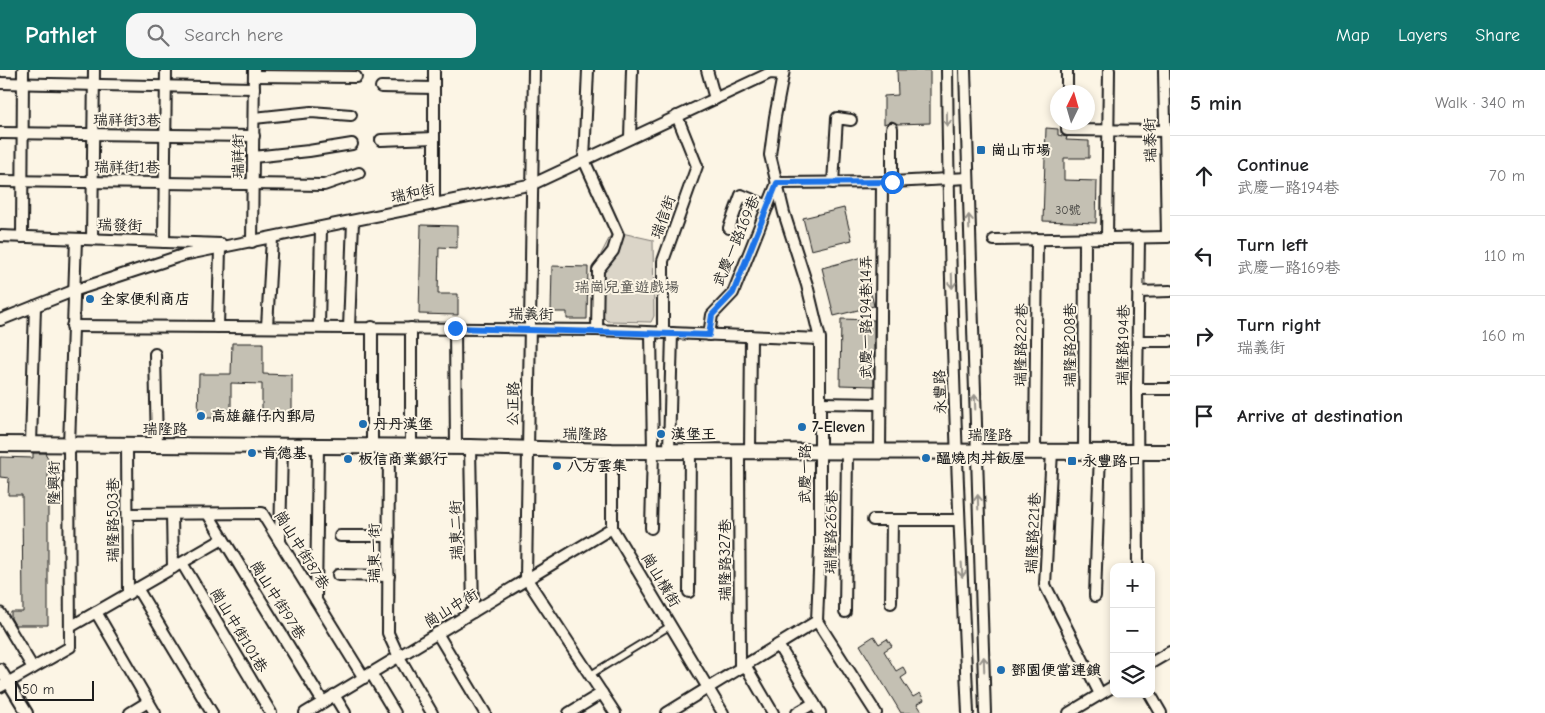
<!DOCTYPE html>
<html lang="en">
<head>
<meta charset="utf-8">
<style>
  body { margin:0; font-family:"Comic Neue","LXGW WenKai TC",sans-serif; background:#f6f6f6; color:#202124 }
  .controls { position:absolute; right:15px; bottom:15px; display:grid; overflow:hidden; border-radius:10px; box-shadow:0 2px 8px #0003 }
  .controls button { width:45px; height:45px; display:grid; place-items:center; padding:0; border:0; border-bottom:1px solid #e0e0e0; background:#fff; color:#202124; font:25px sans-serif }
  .compass { position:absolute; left:1050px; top:15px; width:45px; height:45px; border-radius:50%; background:#fff; box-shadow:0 2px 8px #0003; rotate:5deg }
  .scale { position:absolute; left:15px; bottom:12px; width:79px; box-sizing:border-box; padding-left:5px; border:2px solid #1c1c1c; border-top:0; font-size:14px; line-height:18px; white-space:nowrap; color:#1c1c1c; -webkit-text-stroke:4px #fcf5e5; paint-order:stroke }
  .stop { position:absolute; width:15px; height:15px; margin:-11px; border:4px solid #1a73e8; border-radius:50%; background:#fff }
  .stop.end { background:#1a73e8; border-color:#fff; box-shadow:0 1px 5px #0008 }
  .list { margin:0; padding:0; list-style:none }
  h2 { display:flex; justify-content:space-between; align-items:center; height:65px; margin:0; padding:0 20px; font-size:21px }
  h2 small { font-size:16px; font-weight:400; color:#757577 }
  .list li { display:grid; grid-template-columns:32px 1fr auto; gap:15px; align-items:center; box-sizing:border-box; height:80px; padding:0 20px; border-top:1px solid #e0e0e0 }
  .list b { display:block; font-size:19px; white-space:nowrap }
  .list p { margin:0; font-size:16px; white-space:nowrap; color:#757577 }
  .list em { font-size:16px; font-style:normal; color:#757577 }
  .icon { flex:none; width:28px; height:28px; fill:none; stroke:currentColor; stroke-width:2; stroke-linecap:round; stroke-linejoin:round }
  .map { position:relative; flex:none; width:1170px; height:643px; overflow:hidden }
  header { display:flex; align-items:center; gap:30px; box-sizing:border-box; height:70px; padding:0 25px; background:#0f766e; color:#fff }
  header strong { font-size:24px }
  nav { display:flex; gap:28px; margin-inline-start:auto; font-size:18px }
  .search { width:350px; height:45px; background:#f6f6f6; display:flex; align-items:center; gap:12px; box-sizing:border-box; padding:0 18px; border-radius:15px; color:#757577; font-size:19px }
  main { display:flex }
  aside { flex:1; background:#fff }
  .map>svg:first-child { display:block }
</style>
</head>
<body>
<header>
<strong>Pathlet</strong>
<div class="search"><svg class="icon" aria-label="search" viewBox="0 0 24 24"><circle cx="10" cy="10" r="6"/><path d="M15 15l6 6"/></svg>Search here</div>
<nav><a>Map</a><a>Layers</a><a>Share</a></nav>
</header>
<main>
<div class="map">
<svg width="1170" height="643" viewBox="0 0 1170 643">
  <rect width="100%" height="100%" fill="#fcf5e5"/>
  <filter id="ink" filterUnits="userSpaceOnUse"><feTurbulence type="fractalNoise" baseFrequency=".02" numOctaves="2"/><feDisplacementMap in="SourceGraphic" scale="10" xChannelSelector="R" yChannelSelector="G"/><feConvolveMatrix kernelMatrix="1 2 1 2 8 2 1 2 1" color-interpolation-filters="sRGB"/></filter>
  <g filter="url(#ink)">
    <polygon fill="#dbd5c8" stroke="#7c7872" points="613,161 653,170 654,246 651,252 607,251 602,246 599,188"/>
    <g fill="#c4c0b3" stroke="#1c1c1c">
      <polygon points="897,0 930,0 930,53 897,54 892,51 884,54 884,26 898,25"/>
      <polygon points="1046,58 1058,59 1058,65 1067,67 1066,70 1089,71 1089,88 1064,88 1064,110 1097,111 1096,153 1043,151"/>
      <polygon points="844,138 852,170 811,180 803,148"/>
      <polygon points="421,155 457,156 457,178 439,177 438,224 458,224 458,245 419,244"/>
      <polygon points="863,187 874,236 834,246 822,198"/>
      <polygon points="552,196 588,197 587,249 567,249 567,242 551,242"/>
      <polygon points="841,249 874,250 874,316 840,315"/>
      <polygon points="232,273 263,273 263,304 292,305 292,349 262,349 262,314 231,313 231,348 198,348 199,304 231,304"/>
      <polygon points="33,383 45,383 48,388 48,555 15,555 11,548 11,542 23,542 22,425 8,425 9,408 0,407 0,387 33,388"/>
      <polygon points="874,566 879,574 887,569 892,576 884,581 896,601 903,597 907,604 901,608 913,627 920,623 924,630 917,634 923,643 901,643 860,575"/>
    </g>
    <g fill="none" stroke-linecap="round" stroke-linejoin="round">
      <defs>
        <polyline id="lane" points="590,605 670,556"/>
        <g id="street">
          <polyline points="434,0 434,134"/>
          <polyline points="534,0 526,508 615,643"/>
          <polyline points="588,0 584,90 618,165 613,181 598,200 597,260"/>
          <polyline points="707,0 715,29"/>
          <path d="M947 0C949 214 958 429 968 643"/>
          <polyline points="965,0 985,643"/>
          <polyline points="1067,0 1067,22"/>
          <polyline points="1164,0 1167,167 1170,166"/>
          <polyline points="254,6 356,7"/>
          <polyline points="0,13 254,18"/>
          <polyline points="381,17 434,18"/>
          <polyline points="254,48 311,42 351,45"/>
          <polyline points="1067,52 1067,60 1170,61"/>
          <polyline points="0,63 254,66"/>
          <polyline points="630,68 632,0"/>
          <polyline points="381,70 434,68"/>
          <polyline points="253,87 309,81 352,74"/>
          <polyline points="0,111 324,115 359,103"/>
          <polyline points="892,112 892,58"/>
          <polyline points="833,113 837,48 851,50"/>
          <polyline points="353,151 349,258 597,260 820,269"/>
          <polyline points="729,158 741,125 768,136"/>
          <polyline points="0,166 221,174"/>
          <polyline points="22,167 23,0"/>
          <polyline points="1107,168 1109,0"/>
          <polyline points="92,169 94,0"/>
          <polyline points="994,170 1167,167"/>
          <polyline points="164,172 166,0"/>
          <polyline points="252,172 254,0"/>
          <polyline points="1138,222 1170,221"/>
          <polyline points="0,250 73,221 183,185 533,114 770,3 783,4"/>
          <polyline points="72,256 349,258"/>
          <polyline points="218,257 220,178"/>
          <polyline points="267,257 272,168"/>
          <polyline points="319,257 321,158"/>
          <polyline points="372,257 372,377"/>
          <polyline points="411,258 411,377"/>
          <polyline points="455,258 456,377"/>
          <polyline points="663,263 663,191 697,96 677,46"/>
          <polyline points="709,265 712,245 733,223 777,113 892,112 968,108"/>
          <polyline points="1138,271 1170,271"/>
          <polyline points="155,284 157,376"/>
          <polyline points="1137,319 1170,319"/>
          <polyline points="820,333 880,334"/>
          <polyline points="31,374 35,236"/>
          <polyline points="127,376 128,524"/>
          <polyline points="389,376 388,563 399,587 432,643"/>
          <polyline points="470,377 473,542"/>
          <polyline points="612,381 612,458 723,643"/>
          <polyline points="669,381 672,263"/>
          <polyline points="739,381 740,598"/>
          <polyline points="750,381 751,266"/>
          <polyline points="1035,381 1037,169"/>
          <polyline points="1052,381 1045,515 1100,624"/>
          <polyline points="880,382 882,112"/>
          <polyline points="1084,382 1085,168"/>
          <polyline points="128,444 262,443 364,608"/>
          <polyline points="172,444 173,498"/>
          <polyline points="208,444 323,632"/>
          <polyline points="873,450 959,450"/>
          <polyline points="651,458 653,381 651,263"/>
          <polyline points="340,466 389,466"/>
          <polyline points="280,472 282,376"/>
          <polyline points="182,493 271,643"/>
          <polyline points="1138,497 1137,319 1139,167"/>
          <polyline points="338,505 389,506"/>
          <polyline points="137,518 212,643"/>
          <polyline points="689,522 690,381"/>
          <polyline points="1095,526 1100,382"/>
          <polyline points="316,530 318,376"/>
          <polyline points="891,533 892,450"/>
          <polyline points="96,542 155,643"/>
          <polyline points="845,542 847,382"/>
          <polyline points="0,543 33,598"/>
          <polyline points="817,551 876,643"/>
          <polyline points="70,557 223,469"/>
          <polyline points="437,563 485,643"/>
          <polyline points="778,575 820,643"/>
          <polyline points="1151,593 1170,582"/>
          <polyline points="745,595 773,643"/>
          <polyline points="0,599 27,643"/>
          <polyline points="371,603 395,643"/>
          <polyline points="0,617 70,577 69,375 76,169"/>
          <polyline points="1150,624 1161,643"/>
          <polyline points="334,625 345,643"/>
          <polyline points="130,643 148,632"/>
          <polyline points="305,643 612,458"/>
          <polyline points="569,643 602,623"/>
          <polyline points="667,643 817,551 820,477 820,269 807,215 784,143 770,85 775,47 784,0"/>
          <polyline points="797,643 814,633"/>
          <polyline points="1069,643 1114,616"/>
        </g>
        <polyline id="secondary" points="0,374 470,377 612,381 1170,382"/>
      </defs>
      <use href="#lane" stroke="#1c1c1c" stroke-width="9"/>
      <use href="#street" stroke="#1c1c1c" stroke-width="14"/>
      <use href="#secondary" stroke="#1c1c1c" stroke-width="18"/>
      <use href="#lane" stroke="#fcf5e5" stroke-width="5"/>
      <use href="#street" stroke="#fcf5e5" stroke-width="10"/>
      <use href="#secondary" stroke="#fcf5e5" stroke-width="14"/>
    </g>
    <defs><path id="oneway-shaft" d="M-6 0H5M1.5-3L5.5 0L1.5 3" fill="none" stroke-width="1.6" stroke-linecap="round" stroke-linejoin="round" transform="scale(1.25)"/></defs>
    <g stroke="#97938b">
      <use href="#oneway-shaft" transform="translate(947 49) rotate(89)"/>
      <use href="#oneway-shaft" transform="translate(969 152) rotate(-92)"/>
      <use href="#oneway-shaft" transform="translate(952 211) rotate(88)"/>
      <use href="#oneway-shaft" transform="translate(975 332) rotate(-92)"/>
      <use href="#oneway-shaft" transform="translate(978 432) rotate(-92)"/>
      <use href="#oneway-shaft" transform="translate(962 500) rotate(87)"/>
      <use href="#oneway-shaft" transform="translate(984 594) rotate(-92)"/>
    </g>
  </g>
  <g fill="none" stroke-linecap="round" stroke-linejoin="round" filter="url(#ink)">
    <polyline stroke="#1a73e8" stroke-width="6" points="455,258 709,265 712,245 733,223 777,113 892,112"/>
  </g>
  <g fill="#1f6fb2" stroke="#fcf5e5" stroke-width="2">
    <rect x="976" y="75" width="10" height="10" rx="2.5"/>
    <circle cx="90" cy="229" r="5"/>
    <circle cx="201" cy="346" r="5"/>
    <circle cx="363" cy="354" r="5"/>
    <circle cx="802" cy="357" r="5"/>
    <circle cx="661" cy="364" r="5"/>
    <circle cx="252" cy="383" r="5"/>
    <circle cx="926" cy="388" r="5"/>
    <circle cx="348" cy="389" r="5"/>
    <rect x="1067" y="386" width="10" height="10" rx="2.5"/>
    <circle cx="557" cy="396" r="5"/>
    <circle cx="1001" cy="600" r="5"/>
  </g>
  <g text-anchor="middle" stroke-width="4" stroke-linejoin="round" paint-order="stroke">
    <g font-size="12" fill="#464542">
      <text x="1068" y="144">30號</text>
    </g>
    <g font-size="15" fill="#1c1c1c" stroke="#fcf5e5">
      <text transform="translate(127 50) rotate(1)" y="5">瑞祥街3巷</text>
      <text transform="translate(1150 70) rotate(-91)" y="5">瑞泰街</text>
      <text transform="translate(238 86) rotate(-90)" y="5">瑞祥街</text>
      <text transform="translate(127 97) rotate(1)" y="5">瑞祥街1巷</text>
      <text transform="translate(413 123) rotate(-11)" y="5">瑞和街</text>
      <text transform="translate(663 147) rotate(-70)" y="5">瑞信街</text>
      <text transform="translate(120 155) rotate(2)" y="5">瑞發街</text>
      <text transform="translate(736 171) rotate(-67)" y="5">武慶一路169巷</text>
      <text transform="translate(531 244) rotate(1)" y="5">瑞義街</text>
      <text transform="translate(866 247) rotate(-90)" y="5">武慶一路194巷14弄</text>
      <text transform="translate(1021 275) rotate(-89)" y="5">瑞隆路222巷</text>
      <text transform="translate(1070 275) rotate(-90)" y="5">瑞隆路208巷</text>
      <text transform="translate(1123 275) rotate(-89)" y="5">瑞隆路194巷</text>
      <text transform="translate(940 322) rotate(-92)" y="5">永豐路</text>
      <text transform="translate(513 334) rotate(-89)" y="5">公正路</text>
      <text x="165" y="364">瑞隆路</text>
      <text transform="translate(585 364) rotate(1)" y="5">瑞隆路</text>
      <text x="990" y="370">瑞隆路</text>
      <text transform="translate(805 404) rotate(-90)" y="5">武慶一路</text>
      <text transform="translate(54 413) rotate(-90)" y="5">隆興街</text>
      <text transform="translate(113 450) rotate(-90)" y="5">瑞隆路503巷</text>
      <text transform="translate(456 460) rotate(-91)" y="5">瑞東二街</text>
      <text transform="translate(831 462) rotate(-89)" y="5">瑞隆路265巷</text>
      <text transform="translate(1033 463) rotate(-87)" y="5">瑞隆路221巷</text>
      <text transform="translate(302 480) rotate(58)" y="5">崗山中街87巷</text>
      <text transform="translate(374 483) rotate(-90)" y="5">瑞東一街</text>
      <text transform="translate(725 490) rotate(-90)" y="5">瑞隆路327巷</text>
      <text transform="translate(661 510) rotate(59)" y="5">崗山橫街</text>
      <text transform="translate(278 530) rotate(58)" y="5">崗山中街97巷</text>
      <text transform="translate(451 538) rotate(-31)" y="5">崗山中街</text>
      <text transform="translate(239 560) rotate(59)" y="5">崗山中街101巷</text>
    </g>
    <g font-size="15" font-weight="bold" fill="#1c1c1c" stroke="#fcf5e5" text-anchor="start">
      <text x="991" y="85">崗山市場</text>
      <text x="100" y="234">全家便利商店</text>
      <text x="211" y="351">高雄籬仔內郵局</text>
      <text x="373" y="359">丹丹漢堡</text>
      <text x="812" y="362">7-Eleven</text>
      <text x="671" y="369">漢堡王</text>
      <text x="262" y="388">肯德基</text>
      <text x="936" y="393">醞燒肉丼飯屋</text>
      <text x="358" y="394">板信商業銀行</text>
      <text x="1082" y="396">永豐路口</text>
      <text x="567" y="401">八方雲集</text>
      <text x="1011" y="605">鄧園便當連鎖</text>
    </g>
    <g font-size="15" fill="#555450" stroke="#fcf5e5">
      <text x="627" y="222">瑞崗兒童遊戲場</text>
    </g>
  </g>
</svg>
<div class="controls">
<button>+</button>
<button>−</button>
<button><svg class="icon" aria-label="layers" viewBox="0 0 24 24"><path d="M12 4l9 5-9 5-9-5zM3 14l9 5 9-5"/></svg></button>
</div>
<svg class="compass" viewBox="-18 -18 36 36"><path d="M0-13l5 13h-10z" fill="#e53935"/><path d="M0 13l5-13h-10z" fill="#757577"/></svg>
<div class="scale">50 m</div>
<div class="stop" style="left:892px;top:112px"></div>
<div class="stop end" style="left:455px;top:258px"></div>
</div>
<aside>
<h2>5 min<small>Walk · 340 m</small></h2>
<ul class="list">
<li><svg class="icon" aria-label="ahead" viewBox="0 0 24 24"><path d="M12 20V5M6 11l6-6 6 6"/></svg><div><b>Continue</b><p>武慶一路194巷</p></div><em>70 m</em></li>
<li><svg class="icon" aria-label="left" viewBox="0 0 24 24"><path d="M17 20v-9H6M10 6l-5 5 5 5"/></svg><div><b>Turn left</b><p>武慶一路169巷</p></div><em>110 m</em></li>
<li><svg class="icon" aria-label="right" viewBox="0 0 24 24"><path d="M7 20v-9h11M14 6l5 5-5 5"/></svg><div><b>Turn right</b><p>瑞義街</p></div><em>160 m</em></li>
<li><svg class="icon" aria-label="arrive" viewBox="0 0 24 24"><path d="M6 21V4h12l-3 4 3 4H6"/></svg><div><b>Arrive at destination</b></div></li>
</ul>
</aside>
</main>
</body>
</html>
